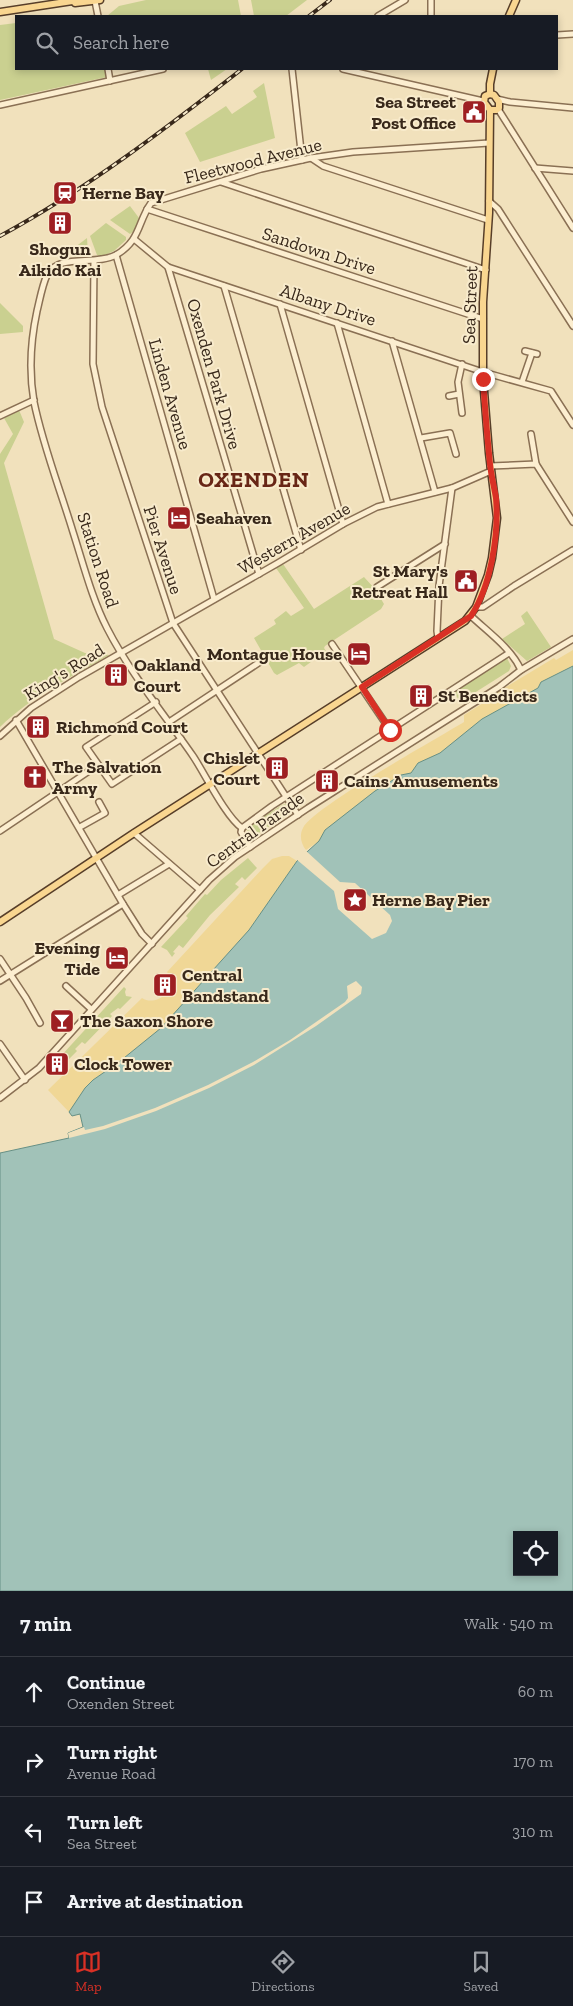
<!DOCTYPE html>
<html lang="en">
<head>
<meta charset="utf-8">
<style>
  body { margin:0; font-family:"Zilla Slab",serif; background:#242831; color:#f1f3f6 }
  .controls { position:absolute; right:15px; bottom:15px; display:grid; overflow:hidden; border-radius:0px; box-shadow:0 2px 8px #0003 }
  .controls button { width:45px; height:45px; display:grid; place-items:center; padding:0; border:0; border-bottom:1px solid #363941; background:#171b24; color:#f1f3f6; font:25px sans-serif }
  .stop { position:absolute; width:15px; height:15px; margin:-11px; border:4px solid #d93025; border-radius:50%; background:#fff }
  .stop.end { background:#d93025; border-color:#fff; box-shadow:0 1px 5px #0008 }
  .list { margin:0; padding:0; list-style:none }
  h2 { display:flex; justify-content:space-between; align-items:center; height:65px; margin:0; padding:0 20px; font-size:21px }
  h2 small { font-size:16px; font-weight:400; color:#9ea1a6 }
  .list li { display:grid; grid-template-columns:32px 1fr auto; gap:15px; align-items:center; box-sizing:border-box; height:70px; padding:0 20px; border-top:1px solid #363941 }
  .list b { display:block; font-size:19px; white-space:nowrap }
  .list p { margin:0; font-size:16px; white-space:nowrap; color:#9ea1a6 }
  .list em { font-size:16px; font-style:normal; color:#9ea1a6 }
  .icon { flex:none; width:28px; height:28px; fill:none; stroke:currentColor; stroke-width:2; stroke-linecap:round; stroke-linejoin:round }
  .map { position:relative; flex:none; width:573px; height:1591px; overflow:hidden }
  .search { position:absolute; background:#171b24; box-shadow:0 2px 8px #0003; left:15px; right:15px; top:15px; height:55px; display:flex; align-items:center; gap:12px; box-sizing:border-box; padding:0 18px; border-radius:0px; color:#9ea1a6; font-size:19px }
  .sheet { height:345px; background:#171b24 }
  nav { display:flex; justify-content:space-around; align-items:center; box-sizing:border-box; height:70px; border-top:1px solid #363941; background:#171b24; font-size:14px; color:#9ea1a6 }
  nav a { display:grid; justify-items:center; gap:2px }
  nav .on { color:#d93025 }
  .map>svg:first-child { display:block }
</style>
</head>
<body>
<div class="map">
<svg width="573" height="1591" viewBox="0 0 573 1591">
  <rect width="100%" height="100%" fill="#f1e1bc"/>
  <g fill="#cad090">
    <polygon points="146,0 238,0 241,16 107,16 119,6"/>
    <polygon points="251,0 307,0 286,16 254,16"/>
    <polygon points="16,23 16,69 105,69 107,77 0,100 0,25"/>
    <polygon points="208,69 227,69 211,80"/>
    <polygon points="264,83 275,138 200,162 185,133 226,106 232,114 257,97 253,91"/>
    <polygon points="130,206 139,218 134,231 130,234 110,220"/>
    <polygon points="106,223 126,237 126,240 114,251 100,257 97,255 90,236"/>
    <polygon points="87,238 88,254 86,258 74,257 70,251"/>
    <polygon points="0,303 23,326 23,332 0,334"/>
    <path d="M19 410 24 422 4 463 54 639 85 653 109 655C71 677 32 696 0 727V454L13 434 4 418Z"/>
    <polygon points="283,564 314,609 364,577 375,589 384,604 381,609 325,646 324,648 326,651 304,667 299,663 277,675 274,673 254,638 276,624 274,620 286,611 291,616 304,608 276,568"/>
    <polygon points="527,611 551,647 527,661 502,639 525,624 521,616"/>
    <polygon points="507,658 511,666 509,671 460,702 454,692"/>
    <polygon points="286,804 292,812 251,838 247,831 249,826 282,805"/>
    <polygon points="248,858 257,868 245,880 242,877 235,884 239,887 210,915 183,948 179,945 173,952 175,953 172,957 167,950 161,947 188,918 186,916 205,894 207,895 221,880"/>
    <polygon points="124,987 126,989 125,992 126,996 132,997 120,1009 118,1008 110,1014 112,1016 85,1044 82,1042 75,1049 77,1051 66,1062 61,1056"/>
  </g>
  <g fill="#f0d796">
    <path d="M573 650V685L455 748 306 850C301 844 299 835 303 828 312 808 438 738 464 722V715L496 695V693L554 658 556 660Z"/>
    <path d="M282 856H289L297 861 249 930 213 970 161 1028 119 1062 93 1080 85 1088 69 1112 48 1090 142 998C157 1008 181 987 167 972L263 868 272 859Z"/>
  </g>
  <path fill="#a1c2b8" stroke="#679085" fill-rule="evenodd" d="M573 666V1591H0V1153L69 1138 68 1133 83 1127 80 1114 72 1116 69 1112 85 1088 93 1080 119 1062 161 1028 213 970 249 930 297 861 319 841 325 830 375 791 401 775 411 773 418 763 440 753 482 719 538 688 541 682ZM517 1535H554V1572H517Z"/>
  <g fill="#f1e1bc">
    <polygon points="305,850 340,882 355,883 390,915 392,921 386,933 372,939 338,909 334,891 296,859"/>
    <polygon points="356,981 362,987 361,994 316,1026 254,1065 209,1088 156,1111 105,1129 69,1138 68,1133 84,1127 85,1130 103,1126 155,1108 208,1085 253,1062 290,1040 345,1002 348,998 347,986"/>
  </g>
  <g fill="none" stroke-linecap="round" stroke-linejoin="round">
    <defs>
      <g id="minor">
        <polyline points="431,0 431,16"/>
        <polyline points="95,1 98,16"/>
        <polyline points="378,16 405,0"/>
        <polyline points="557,35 573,34"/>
        <polyline points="108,69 110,81"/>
        <polyline points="292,69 302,160"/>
        <polyline points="343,69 483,101"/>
        <polyline points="497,99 510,102 573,108"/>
        <polyline points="0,105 163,69"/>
        <polyline points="498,109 573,228"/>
        <polyline points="311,158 323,166 488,220"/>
        <polyline points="535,168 573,171"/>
        <polyline points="221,182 486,270"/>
        <polyline points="489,201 498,209 573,326"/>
        <polyline points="147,209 483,319"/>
        <polyline points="134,239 168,267 483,372 551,391 573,425"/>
        <polyline points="116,255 214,599"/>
        <polyline points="94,261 93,364 102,407 173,623 298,815"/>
        <polyline points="168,267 259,574"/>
        <polyline points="224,286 301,550"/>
        <polyline points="280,304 343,524"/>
        <polyline points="337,323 388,504"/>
        <polyline points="392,341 435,492"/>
        <polyline points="525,351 537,354"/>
        <polyline points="462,364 458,382 462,413"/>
        <polyline points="522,382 532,353"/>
        <polyline points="449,396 459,394"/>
        <polyline points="0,416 34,400"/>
        <polyline points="531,434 536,464"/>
        <polyline points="421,438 450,433 456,454"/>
        <polyline points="490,466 536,464 573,522"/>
        <polyline points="377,587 445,544"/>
        <polyline points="476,607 483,607 514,586 573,550"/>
        <path d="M471 616C488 632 511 648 521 670"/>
        <polyline points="438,638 437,631 439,586 452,488"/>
        <polyline points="332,644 390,730"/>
        <polyline points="156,702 86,747 112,784 181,739"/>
        <polyline points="16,720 123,904 142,934 152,944"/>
        <polyline points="169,722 263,660"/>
        <polyline points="0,736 31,708 79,677 278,563 343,524 377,507 452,488 491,471"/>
        <polyline points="80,827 105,813 99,802"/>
        <path d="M242 828C226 817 205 774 193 756 164 714 130 673 107 628 92 599 83 563 73 532 60 489 43 446 34 402 29 373 31 339 37 311 40 299 42 286 47 275 58 253 95 266 116 255 141 240 137 223 151 203L261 169 311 158 353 152 489 143"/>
        <polyline points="242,828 272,806 509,653"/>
        <polyline points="242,828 241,832 250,847"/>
        <polyline points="0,831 98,765"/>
        <polyline points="134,833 200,890"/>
        <polyline points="118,895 169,864"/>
        <polyline points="0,959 26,998 40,1023"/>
        <polyline points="0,981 123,904"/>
        <polyline points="66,986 91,1009"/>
        <polyline points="0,1044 25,1080"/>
        <polyline points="0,1098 39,1068 209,880 235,857 308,808 499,687 521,670 573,639"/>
      </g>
      <g id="major">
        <polyline points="75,3 100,0"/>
        <polyline points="0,12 79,0"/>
        <polyline points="509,16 516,0"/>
        <polygon points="490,94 494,95 499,102 499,108 496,110 490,110 484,102 485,96"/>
        <polyline points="490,94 490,84 493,69"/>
        <polyline points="0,922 134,833 465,621 476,607 488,575 492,558 497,518 489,453 483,379 483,302 489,213 490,110"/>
      </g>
    </defs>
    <use href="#minor" stroke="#8a7054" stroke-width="8"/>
    <use href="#major" stroke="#573e29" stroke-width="9"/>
    <use href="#minor" stroke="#fceed0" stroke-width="5"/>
    <use href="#major" stroke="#f9d690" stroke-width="6"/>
    <defs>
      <g id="rail">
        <polyline points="309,16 330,0"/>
        <path d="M0 236C87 189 165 129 242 69"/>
      </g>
    </defs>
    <use href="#rail" stroke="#38281a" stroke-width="4"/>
    <use href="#rail" stroke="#f8ebcc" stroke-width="2" stroke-dasharray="5.5" stroke-linecap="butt"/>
  </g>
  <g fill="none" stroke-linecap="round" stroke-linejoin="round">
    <path stroke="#d93025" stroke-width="6" d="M390 730 362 687 471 616C491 586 499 534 496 498 494 486 491 475 490 464 487 436 485 407 483 379"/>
  </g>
  <defs>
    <symbol id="civic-square" viewBox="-11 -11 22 22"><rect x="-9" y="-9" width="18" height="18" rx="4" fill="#9e1f22" stroke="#f8ebcc"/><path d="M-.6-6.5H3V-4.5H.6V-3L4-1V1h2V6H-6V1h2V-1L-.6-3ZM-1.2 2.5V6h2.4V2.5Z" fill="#fff"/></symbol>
    <symbol id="station-square" viewBox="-11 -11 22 22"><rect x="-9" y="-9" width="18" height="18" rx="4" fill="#9e1f22" stroke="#f8ebcc"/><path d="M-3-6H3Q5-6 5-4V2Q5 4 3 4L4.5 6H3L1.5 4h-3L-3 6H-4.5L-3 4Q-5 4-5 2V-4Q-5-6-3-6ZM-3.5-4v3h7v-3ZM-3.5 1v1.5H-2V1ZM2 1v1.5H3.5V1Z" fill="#fff"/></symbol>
    <symbol id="building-square" viewBox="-11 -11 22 22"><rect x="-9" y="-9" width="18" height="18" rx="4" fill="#9e1f22" stroke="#f8ebcc"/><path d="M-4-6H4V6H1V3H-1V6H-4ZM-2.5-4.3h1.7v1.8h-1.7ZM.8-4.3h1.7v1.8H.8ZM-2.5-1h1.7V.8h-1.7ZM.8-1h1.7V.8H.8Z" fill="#fff"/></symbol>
    <symbol id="hotel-square" viewBox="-11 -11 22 22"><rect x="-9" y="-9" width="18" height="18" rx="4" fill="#9e1f22" stroke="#f8ebcc"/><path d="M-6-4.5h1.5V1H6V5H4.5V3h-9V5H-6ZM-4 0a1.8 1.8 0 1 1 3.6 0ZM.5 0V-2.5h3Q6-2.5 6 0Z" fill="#fff"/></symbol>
    <symbol id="church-square" viewBox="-11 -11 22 22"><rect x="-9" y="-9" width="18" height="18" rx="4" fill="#9e1f22" stroke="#f8ebcc"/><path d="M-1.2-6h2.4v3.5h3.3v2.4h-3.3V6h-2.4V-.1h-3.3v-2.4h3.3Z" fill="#fff"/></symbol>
    <symbol id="sight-square" viewBox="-11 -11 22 22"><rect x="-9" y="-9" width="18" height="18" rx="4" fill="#9e1f22" stroke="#f8ebcc"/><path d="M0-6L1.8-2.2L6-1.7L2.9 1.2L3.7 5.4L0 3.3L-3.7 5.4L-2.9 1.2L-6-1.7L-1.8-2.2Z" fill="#fff"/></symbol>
    <symbol id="bar-square" viewBox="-11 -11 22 22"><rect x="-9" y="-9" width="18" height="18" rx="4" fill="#9e1f22" stroke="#f8ebcc"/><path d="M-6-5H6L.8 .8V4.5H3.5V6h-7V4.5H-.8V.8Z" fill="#fff"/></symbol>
  </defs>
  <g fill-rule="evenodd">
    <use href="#civic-square" x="460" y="98" width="28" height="28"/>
    <use href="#station-square" x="51" y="179" width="28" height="28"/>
    <use href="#building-square" x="46" y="209" width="28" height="28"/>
    <use href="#hotel-square" x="165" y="504" width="28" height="28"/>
    <use href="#civic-square" x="452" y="567" width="28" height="28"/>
    <use href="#hotel-square" x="345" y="640" width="28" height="28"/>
    <use href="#building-square" x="102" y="661" width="28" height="28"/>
    <use href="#building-square" x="407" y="682" width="28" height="28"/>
    <use href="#building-square" x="24" y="713" width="28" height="28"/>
    <use href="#building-square" x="263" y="754" width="28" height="28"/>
    <use href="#church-square" x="21" y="763" width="28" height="28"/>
    <use href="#building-square" x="313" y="767" width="28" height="28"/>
    <use href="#sight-square" x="341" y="886" width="28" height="28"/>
    <use href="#hotel-square" x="103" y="944" width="28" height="28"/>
    <use href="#building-square" x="151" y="971" width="28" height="28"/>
    <use href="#bar-square" x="48" y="1007" width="28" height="28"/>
    <use href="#building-square" x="43" y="1050" width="28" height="28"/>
  </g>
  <g text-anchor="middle" stroke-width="4" stroke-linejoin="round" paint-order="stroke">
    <g font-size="18" font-weight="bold" fill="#38281a" stroke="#f8ebcc" text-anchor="start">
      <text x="456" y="108" text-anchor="end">Sea Street<tspan x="456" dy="21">Post Office</tspan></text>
      <text x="82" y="199">Herne Bay</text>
      <text x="60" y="255" text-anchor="middle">Shogun<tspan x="60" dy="21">Aikido Kai</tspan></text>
      <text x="196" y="524">Seahaven</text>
      <text x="448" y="577" text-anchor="end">St Mary's<tspan x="448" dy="21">Retreat Hall</tspan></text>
      <text x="342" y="660" text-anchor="end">Montague House</text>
      <text x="134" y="671">Oakland<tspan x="134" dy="21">Court</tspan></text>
      <text x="438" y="702">St Benedicts</text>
      <text x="56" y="733">Richmond Court</text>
      <text x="260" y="764" text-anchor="end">Chislet<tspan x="260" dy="21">Court</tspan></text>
      <text x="52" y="773">The Salvation<tspan x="52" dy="21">Army</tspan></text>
      <text x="344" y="787">Cains Amusements</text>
      <text x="372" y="906">Herne Bay Pier</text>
      <text x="100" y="954" text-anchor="end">Evening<tspan x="100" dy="21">Tide</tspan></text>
      <text x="182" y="981">Central<tspan x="182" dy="21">Bandstand</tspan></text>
      <text x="80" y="1027">The Saxon Shore</text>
      <text x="74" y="1070">Clock Tower</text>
    </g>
    <g font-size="18" fill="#38281a" stroke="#f8ebcc">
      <text transform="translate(253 161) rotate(-14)" y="6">Fleetwood Avenue</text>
      <text transform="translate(319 251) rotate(18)" y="6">Sandown Drive</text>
      <text transform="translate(328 305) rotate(18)" y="6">Albany Drive</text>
      <text transform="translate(470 305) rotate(-88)" y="6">Sea Street</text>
      <text transform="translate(214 374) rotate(74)" y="6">Oxenden Park Drive</text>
      <text transform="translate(170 394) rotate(74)" y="6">Linden Avenue</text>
      <text transform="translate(294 538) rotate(-30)" y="6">Western Avenue</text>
      <text transform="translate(163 550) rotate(72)" y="6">Pier Avenue</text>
      <text transform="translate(98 560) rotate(72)" y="6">Station Road</text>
      <text transform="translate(64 672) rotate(-32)" y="6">King's Road</text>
      <text transform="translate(255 830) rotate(-36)" y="6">Central Parade</text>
    </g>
    <g font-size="22" font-weight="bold" letter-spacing="1" fill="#682616" stroke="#f8ebcc">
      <text x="254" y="487">OXENDEN</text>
    </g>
  </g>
</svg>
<div class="controls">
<button><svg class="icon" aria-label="locate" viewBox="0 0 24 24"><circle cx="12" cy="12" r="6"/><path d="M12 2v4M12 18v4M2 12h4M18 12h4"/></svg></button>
</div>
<div class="stop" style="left:390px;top:730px"></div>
<div class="stop end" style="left:483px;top:379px"></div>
<div class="search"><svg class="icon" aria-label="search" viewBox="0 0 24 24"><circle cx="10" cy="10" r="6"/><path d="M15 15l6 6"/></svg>Search here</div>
</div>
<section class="sheet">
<h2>7 min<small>Walk · 540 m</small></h2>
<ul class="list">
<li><svg class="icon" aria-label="ahead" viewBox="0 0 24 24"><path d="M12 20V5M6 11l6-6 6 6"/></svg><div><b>Continue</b><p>Oxenden Street</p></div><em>60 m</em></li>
<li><svg class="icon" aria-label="right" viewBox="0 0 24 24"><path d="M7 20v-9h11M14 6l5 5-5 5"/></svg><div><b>Turn right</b><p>Avenue Road</p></div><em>170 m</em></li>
<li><svg class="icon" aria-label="left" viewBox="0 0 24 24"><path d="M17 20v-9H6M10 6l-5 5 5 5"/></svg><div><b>Turn left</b><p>Sea Street</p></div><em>310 m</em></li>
<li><svg class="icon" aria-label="arrive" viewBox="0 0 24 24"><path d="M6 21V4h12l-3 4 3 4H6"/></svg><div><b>Arrive at destination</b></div></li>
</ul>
</section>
<nav>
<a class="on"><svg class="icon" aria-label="map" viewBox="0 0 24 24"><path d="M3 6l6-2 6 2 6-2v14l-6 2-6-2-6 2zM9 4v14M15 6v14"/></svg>Map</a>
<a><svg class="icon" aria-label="directions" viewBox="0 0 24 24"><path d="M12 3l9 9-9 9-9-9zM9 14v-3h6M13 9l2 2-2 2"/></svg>Directions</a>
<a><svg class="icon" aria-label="saved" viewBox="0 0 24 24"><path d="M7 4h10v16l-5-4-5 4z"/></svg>Saved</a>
</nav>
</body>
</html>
